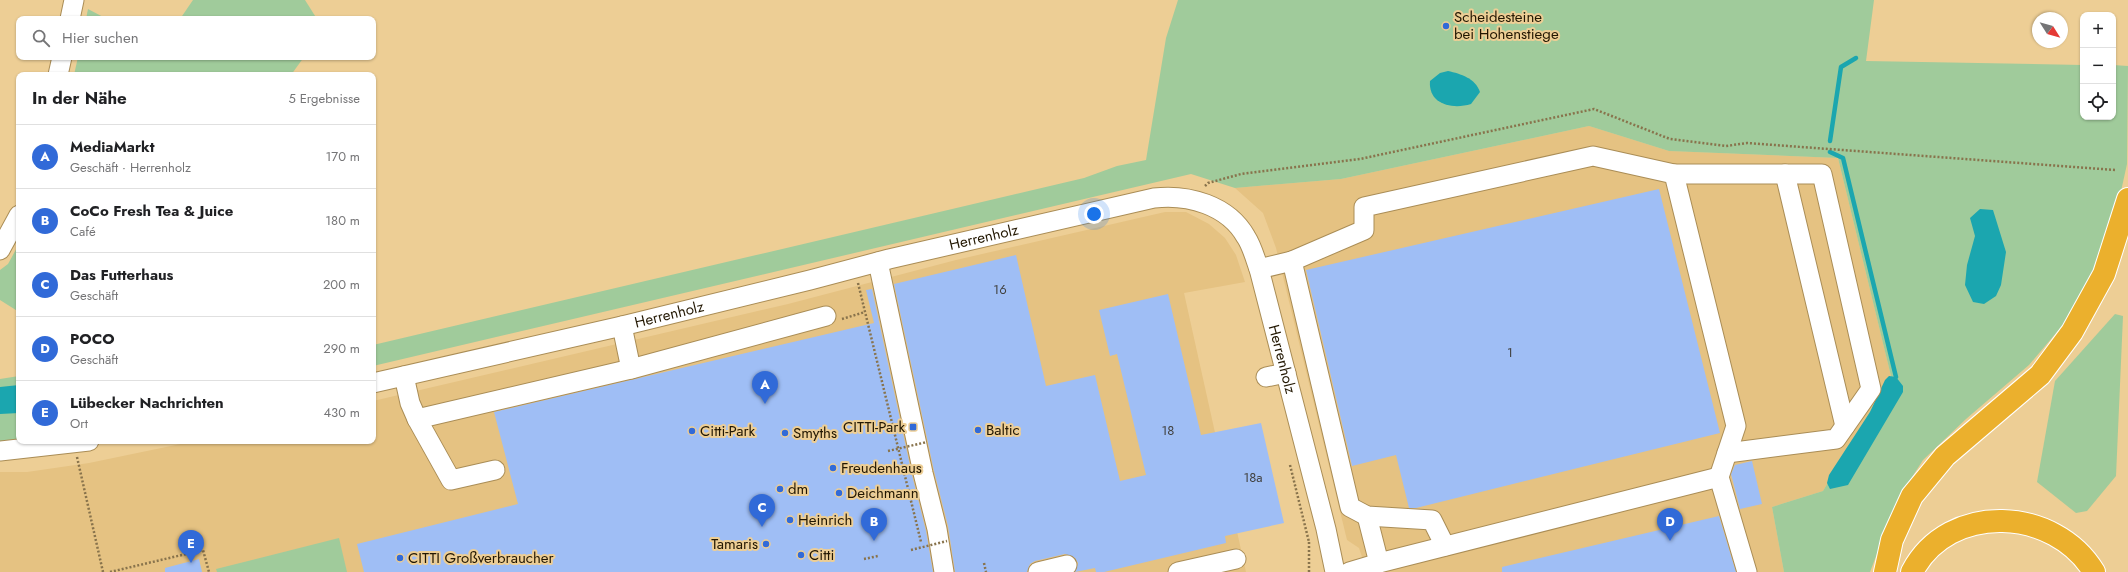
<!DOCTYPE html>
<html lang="de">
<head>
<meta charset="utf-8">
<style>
  body { margin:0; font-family:Jost,sans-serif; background:#f6f6f6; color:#202124 }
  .controls { position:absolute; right:12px; top:12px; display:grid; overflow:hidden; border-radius:8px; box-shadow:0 1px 3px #0004 }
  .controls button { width:36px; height:36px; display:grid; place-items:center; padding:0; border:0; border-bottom:1px solid #e0e0e0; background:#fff; color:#202124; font:20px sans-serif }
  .compass { position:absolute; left:2032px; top:12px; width:36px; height:36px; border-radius:50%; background:#fff; box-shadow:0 1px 3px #0004; rotate:127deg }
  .you { position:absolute; left:1094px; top:214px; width:14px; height:14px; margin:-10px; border:3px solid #fff; border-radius:50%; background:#1a73e8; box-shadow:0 0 0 6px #1a73e833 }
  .badge { display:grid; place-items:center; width:26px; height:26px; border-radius:50%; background:#316ad8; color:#fff; font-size:13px; font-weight:700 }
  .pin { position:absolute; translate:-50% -33px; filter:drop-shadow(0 1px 2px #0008) }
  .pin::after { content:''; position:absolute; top:21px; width:14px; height:12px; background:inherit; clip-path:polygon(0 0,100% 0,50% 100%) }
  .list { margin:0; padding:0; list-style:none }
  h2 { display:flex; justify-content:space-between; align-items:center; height:52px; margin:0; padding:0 16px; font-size:17px }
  h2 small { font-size:13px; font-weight:400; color:#757577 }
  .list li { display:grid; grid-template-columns:26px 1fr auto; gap:12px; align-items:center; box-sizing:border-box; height:64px; padding:0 16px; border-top:1px solid #e0e0e0 }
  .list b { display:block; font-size:15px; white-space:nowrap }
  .list p { margin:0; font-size:13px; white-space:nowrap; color:#757577 }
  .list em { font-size:13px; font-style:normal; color:#757577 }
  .icon { flex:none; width:22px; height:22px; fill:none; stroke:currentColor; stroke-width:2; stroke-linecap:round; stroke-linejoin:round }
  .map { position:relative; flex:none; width:2128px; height:572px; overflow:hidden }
  .search { position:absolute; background:#fff; box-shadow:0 1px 3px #0004; left:16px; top:16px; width:360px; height:44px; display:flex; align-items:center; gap:10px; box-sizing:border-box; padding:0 14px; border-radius:8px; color:#757577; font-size:15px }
  .panel { position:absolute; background:#fff; box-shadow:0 1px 3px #0004; left:16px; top:72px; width:360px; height:372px; border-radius:8px }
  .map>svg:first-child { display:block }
</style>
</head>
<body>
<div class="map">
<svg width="2128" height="572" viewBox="0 0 2128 572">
  <rect width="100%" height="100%" fill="#edce95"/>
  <g fill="#e5c282">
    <polygon points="1589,126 1669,151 1838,158 1891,376 1823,491 1772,507 1784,572 1367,572 1359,548 1347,540 1276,248 1263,213 1235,188 1341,179"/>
    <polygon points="1165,212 1186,212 1209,224 1225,238 1236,255 1245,282 1184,293 1246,572 0,572 0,472 27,472 89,463 195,441 373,441 373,401 788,304 956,260"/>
  </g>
  <g fill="#a0cb9b">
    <polygon points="193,0 305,0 317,19 180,19"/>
    <polygon points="1178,0 1874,0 1866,61 2083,65 2083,117 2113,117 2113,65 2128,66 2127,164 2116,214 2095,272 2067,320 2029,365 1966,419 1923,460 1898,499 1870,572 1784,572 1772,507 1823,491 1891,376 1838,158 1669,151 1589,126 1341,179 1235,188 1191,174 373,366 373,345 1084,178 1117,166 1146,160 1166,38"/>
    <polygon points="88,9 107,19 86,19"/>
    <polygon points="78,57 304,57 291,75 74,75"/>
    <polygon points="19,244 19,312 0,300 0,270 8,264"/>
    <polygon points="2115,314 2123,316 2116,476 2087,511 2076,513 2037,482 2055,381"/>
    <polygon points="19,376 19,441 0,442 0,379"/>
    <polygon points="339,538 347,572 217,572 216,569"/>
  </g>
  <g fill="#1ba6af">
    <path d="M1448 71C1461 74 1475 78 1480 92L1471 104C1452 110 1428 104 1430 81L1440 73Z"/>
    <polygon points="1980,209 1993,210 2006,252 2001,285 1996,296 1984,304 1973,302 1965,285 1967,265 1975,236 1970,218"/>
    <polygon points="1889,376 1896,377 1903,386 1903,392 1848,485 1830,489 1827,483 1829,475 1870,412 1885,380"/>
    <polygon points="19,385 19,413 0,414 0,387"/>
  </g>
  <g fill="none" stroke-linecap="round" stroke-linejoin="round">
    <g stroke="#1ba6af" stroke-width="4.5">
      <polyline points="1830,141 1841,67 1856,58"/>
      <polyline points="1830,152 1843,158 1896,377"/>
    </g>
  </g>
  <g fill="#9fbef5">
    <polygon points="1659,189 1720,433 1416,508 1409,508 1396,455 1352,466 1306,270"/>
    <polygon points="1016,255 1046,386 1095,375 1120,481 1146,475 1117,354 1110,356 1099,310 1168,294 1201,435 1261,423 1284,523 1225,536 1226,543 1104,572 1096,572 1095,568 1075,572 1078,563 1075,558 1065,554 1035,561 1030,564 1027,572 955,572 948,526 934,471 894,284"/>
    <polygon points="872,289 912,475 926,531 933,572 364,572 357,544 518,504 494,412 874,323 866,290"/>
    <polygon points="1752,461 1762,504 1740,509 1731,474 1735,465"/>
    <polygon points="1719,516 1736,572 1502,572 1502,567"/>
    <polygon points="199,559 202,572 165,572 165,568"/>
  </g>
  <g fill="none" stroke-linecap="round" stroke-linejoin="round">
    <defs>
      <g id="minor">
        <polyline points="70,19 74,0"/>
        <polyline points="58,75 62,57"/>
        <polyline points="1674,174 1822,174 1871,389 1836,439 1727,453"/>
        <polyline points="1785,174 1845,426"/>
        <polyline points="0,250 19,215"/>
        <polyline points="1292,261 1364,230 1364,207 1593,156 1674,174 1736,426 1719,477"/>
        <polyline points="878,262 923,473 937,529 944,572"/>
        <polyline points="1259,269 1292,261 1350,507 1367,516 1432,520 1445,546"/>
        <polyline points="622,326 631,369"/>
        <polyline points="404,376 410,403 417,419 451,480 495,470"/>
        <polyline points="1266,377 1286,373"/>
        <path id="s1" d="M373 383 622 326 810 280 889 259 1154 198C1188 194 1228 205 1246 237 1252 246 1255 258 1259 269L1326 529 1335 572"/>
        <polyline points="417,419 631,369 826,316"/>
        <polyline points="0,451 89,441"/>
        <polyline points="1367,516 1379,563"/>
        <polyline points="1038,572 1067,565"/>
        <polyline points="1178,572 1236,559"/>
        <polyline points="1349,572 1379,563 1719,477 1747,572"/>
      </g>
      <g id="highway">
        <polyline points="1885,572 1892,540 1912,496 1945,456 2040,375 2072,332 2104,274 2128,199"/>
        <path d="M1912 572C1949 501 2055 507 2094 572"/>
      </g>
    </defs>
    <use href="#minor" stroke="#aa8d56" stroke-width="21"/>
    <use href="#highway" stroke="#fff" stroke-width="24"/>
    <g stroke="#88734c" stroke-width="2.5" stroke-dasharray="2 2" stroke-linecap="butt">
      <polyline points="1205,186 1208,183 1241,174 1360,159 1594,109 1670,139 1726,146 1747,143 2115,170"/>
      <polyline points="858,283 921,542"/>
      <polyline points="842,319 865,312"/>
      <polyline points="77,457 103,572"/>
      <polyline points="1290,465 1309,542"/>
      <polyline points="1309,542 1309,572"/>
      <polyline points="864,559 878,556"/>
      <polyline points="984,563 986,572"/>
      <polyline points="110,572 203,550 209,572"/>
    </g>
    <use href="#minor" stroke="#fff" stroke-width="19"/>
    <use href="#highway" stroke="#ebb02d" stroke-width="22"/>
    <g stroke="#88734c" stroke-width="2.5" stroke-dasharray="2 2" stroke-linecap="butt">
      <polyline points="888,451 927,442"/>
      <polyline points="911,550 947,541"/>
    </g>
  </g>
  <g fill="#316ad8" stroke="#edce95" stroke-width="1.5">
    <circle cx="1446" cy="26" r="4"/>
    <rect x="909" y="423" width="8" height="8" rx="2"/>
    <circle cx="978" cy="430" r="4"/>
    <circle cx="692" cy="431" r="4"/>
    <circle cx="785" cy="433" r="4"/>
    <circle cx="833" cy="468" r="4"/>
    <circle cx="780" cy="489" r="4"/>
    <circle cx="839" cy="493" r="4"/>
    <circle cx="790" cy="520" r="4"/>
    <circle cx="766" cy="544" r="4"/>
    <circle cx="801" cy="555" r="4"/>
    <circle cx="400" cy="558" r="4"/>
  </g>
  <g text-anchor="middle" stroke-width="4" stroke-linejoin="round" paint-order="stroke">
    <g font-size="13" fill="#41413f">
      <text x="1000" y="294">16</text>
      <text x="1510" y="357">1</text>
      <text x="1168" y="435">18</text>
      <text x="1253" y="482">18a</text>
    </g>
    <g font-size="15" fill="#221702" stroke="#edce95" text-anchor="start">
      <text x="1454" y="22">Scheidesteine<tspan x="1454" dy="17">bei Hohenstiege</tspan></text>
      <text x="905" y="432" text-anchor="end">CITTI-Park</text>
      <text x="986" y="435">Baltic</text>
      <text x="700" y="436">Citti-Park</text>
      <text x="793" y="438">Smyths</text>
      <text x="841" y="473">Freudenhaus</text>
      <text x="788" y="494">dm</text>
      <text x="847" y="498">Deichmann</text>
      <text x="798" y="525">Heinrich</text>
      <text x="758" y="549" text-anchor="end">Tamaris</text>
      <text x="809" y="560">Citti</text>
      <text x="408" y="563">CITTI Großverbraucher</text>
    </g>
    <g font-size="15" fill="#221702" stroke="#edce95">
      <text dy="5" stroke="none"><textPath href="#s1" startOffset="628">Herrenholz</textPath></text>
      <text dy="5" stroke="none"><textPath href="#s1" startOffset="304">Herrenholz</textPath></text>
      <text dy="5" stroke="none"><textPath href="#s1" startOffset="1036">Herrenholz</textPath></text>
    </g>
  </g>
</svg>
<div class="controls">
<button>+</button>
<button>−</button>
<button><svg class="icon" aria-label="locate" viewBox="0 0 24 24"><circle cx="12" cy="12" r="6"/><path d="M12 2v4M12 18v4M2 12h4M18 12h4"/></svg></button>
</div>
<svg class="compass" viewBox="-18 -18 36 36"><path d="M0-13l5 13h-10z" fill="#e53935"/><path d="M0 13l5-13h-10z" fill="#757577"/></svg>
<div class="you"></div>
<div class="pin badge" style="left:765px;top:404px">A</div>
<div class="pin badge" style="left:874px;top:541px">B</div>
<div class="pin badge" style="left:762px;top:527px">C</div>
<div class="pin badge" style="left:1670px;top:541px">D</div>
<div class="pin badge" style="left:191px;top:563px">E</div>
<div class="search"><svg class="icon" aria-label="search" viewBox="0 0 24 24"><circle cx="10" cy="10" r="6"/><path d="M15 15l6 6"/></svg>Hier suchen</div>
<section class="panel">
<h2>In der Nähe<small>5 Ergebnisse</small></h2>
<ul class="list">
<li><span class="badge">A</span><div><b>MediaMarkt</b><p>Geschäft · Herrenholz</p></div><em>170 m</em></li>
<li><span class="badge">B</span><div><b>CoCo Fresh Tea &amp; Juice</b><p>Café</p></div><em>180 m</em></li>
<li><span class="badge">C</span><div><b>Das Futterhaus</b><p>Geschäft</p></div><em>200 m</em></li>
<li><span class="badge">D</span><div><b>POCO</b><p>Geschäft</p></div><em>290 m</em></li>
<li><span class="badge">E</span><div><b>Lübecker Nachrichten</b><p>Ort</p></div><em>430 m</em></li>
</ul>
</section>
</div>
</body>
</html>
